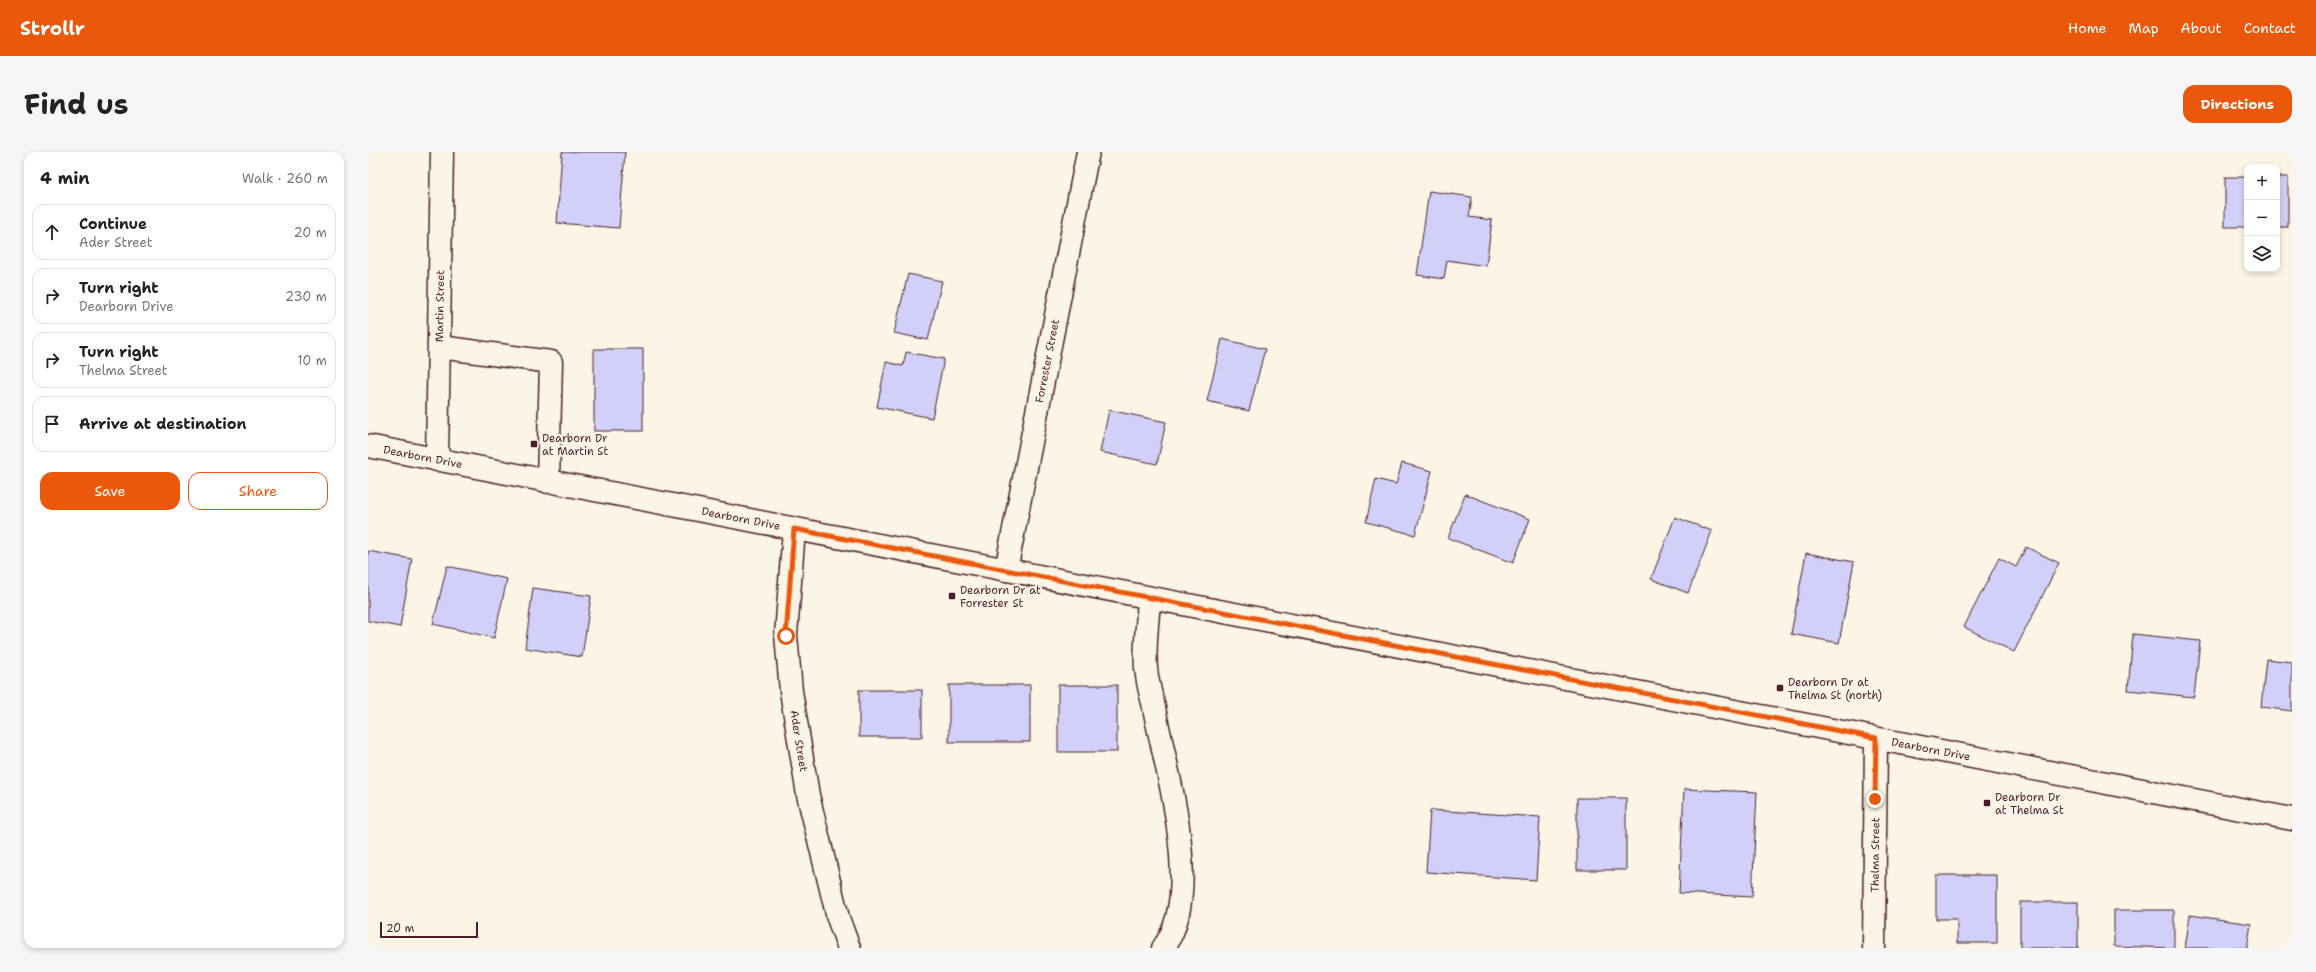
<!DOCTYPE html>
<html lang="en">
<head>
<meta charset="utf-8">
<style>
  body { margin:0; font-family:"Shantell Sans",sans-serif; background:#f6f6f6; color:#222 }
  .controls { position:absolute; right:12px; top:12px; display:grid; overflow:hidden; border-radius:8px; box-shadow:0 2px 6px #0003 }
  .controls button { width:36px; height:36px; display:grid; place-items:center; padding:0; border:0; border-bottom:1px solid #e0e0e0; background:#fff; color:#222; font:20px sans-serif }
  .scale { position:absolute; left:12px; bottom:10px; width:98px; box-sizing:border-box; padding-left:4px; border:2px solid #4a1f2b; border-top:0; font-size:11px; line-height:14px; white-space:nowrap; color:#4a1f2b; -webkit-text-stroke:3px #fcf5e5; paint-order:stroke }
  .stop { position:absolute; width:12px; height:12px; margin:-9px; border:3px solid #ea580c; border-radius:50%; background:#fff }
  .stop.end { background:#ea580c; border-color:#fff; box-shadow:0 1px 4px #0008 }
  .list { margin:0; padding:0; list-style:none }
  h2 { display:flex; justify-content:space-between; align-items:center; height:52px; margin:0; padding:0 16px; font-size:17px }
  h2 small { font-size:13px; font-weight:400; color:#767676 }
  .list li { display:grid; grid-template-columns:26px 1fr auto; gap:12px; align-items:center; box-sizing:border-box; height:56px; margin:0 8px 8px; padding:0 8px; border:1px solid #e0e0e0; border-radius:12px }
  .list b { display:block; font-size:15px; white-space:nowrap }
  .list p { margin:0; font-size:13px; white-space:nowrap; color:#767676 }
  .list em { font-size:13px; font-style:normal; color:#767676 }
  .actions { display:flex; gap:8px; padding:12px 16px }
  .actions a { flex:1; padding:9px 0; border:1px solid #ea580c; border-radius:12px; text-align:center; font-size:14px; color:#ea580c }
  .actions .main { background:#ea580c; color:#fff }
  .icon { flex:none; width:22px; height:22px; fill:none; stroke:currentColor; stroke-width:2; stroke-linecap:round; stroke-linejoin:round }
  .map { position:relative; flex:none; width:1924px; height:796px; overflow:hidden; border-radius:12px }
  header { display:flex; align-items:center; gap:24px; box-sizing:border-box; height:56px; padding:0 20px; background:#ea580c; color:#fff }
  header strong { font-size:19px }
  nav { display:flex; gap:22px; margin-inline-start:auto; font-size:14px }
  .intro { display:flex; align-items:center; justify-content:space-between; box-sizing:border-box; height:96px; padding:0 24px }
  h1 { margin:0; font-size:28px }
  .button { padding:10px 18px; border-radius:12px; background:#ea580c; color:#fff; font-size:14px; font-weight:700 }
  main { display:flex; gap:24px; padding:0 24px }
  aside { flex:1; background:#fff; border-radius:12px; box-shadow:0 2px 6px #0003 }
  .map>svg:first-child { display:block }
</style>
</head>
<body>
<header>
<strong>Strollr</strong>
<nav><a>Home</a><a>Map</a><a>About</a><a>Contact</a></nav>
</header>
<div class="intro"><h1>Find us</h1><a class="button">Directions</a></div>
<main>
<aside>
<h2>4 min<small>Walk · 260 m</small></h2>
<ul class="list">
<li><svg class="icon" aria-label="ahead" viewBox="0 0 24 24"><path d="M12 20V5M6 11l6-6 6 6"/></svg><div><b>Continue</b><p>Ader Street</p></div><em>20 m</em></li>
<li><svg class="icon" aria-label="right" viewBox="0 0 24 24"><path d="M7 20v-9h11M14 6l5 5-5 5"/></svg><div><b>Turn right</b><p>Dearborn Drive</p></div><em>230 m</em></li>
<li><svg class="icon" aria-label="right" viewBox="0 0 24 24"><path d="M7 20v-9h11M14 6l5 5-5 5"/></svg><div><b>Turn right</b><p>Thelma Street</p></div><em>10 m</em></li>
<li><svg class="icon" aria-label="arrive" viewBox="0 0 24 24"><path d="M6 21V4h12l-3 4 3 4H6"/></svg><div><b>Arrive at destination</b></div></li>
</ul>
<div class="actions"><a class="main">Save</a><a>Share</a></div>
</aside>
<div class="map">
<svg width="1924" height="796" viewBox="0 0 1924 796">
  <rect width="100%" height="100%" fill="#fcf5e5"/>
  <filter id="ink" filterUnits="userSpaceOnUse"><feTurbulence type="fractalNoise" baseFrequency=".025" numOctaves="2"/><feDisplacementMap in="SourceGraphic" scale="8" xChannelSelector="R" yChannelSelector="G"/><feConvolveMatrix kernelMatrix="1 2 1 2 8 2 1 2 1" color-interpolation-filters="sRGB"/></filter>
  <g filter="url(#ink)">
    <g fill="#d1d0f9" stroke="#4a1f2b">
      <polygon points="194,0 257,0 251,76 189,71"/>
      <rect x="1857" y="25" width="22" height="50"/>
      <rect x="1909" y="25" width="11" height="50"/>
      <polygon points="1061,39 1104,45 1101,65 1124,68 1118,114 1079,108 1076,127 1049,123"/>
      <polygon points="540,122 574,129 560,188 526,181"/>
      <polygon points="854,187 897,197 881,259 839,249"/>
      <rect x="226" y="197" width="49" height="82"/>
      <polygon points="538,200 576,207 564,266 509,255 518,210 535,214"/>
      <polygon points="741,258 798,270 789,312 732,300"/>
      <polygon points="1034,311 1064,319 1047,383 998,370 1008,327 1028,332"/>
      <polygon points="1097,342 1162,367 1145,411 1080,386"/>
      <polygon points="1307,365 1344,379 1320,441 1283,427"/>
      <polygon points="1658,395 1691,411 1646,500 1596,475 1631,406 1648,415"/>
      <polygon points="0,399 44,407 32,475 0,469"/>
      <polygon points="1438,401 1486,410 1471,491 1423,482"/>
      <polygon points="79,414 139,427 126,486 65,472"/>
      <polygon points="165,436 223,444 214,505 157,496"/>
      <polygon points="1765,482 1832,489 1826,545 1760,538"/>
      <polygon points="1898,507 1924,510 1924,559 1893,555"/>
      <rect x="581" y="533" width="81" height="57"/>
      <rect x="690" y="533" width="59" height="67"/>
      <rect x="491" y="538" width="63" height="47"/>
      <polygon points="1316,637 1389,640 1384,745 1311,741"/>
      <rect x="1209" y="646" width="49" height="72"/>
      <polygon points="1062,658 1172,665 1168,728 1058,720"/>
      <polygon points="1568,723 1629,723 1629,791 1589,791 1589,767 1568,767"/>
      <rect x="1652" y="750" width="58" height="46"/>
      <polygon points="1746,758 1806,758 1806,796 1746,794"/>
      <polygon points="1822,763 1883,772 1879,796 1817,796"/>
    </g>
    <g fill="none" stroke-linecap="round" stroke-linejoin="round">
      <defs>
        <g id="minor">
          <polyline points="72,195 183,210 180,330"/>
          <path id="s1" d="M0 294 1924 667"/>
          <path id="s2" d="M69 308 74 0"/>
          <path id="s3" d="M426 377 418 483 423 539 440 643 470 766 481 796"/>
          <path id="s4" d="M638 418 720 0"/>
          <path d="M781 446C780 469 776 493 778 516 779 527 782 540 785 551 797 615 837 741 795 796"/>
          <path id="s5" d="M1506 796 1508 587"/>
        </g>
      </defs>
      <use href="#minor" stroke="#4a1f2b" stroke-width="25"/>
      <use href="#minor" stroke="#fcf5e5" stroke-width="22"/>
    </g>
  </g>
  <g fill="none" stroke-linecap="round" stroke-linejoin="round" filter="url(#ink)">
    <polyline stroke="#ea580c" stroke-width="5" points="418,484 426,377 1508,586 1507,647"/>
  </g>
  <g fill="#4a1f2b" stroke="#fcf5e5" stroke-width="1.5">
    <rect x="162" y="288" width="8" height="8" rx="2"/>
    <rect x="580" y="440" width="8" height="8" rx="2"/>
    <rect x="1408" y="532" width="8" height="8" rx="2"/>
    <rect x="1615" y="647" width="8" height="8" rx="2"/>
  </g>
  <g text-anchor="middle" stroke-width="4" stroke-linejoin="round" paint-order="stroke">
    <g font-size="11" fill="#4a1f2b" stroke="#fcf5e5">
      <text dy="4" stroke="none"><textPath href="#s2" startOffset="154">Martin Street</textPath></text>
      <text dy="4" stroke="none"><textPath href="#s4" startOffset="213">Forrester Street</textPath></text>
      <text dy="4" stroke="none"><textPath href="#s1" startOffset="56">Dearborn Drive</textPath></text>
      <text dy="4" stroke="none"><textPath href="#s1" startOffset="380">Dearborn Drive</textPath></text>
      <text dy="4" stroke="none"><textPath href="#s3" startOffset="213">Ader Street</textPath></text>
      <text dy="4" stroke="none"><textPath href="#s1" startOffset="1592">Dearborn Drive</textPath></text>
      <text dy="4" stroke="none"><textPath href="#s5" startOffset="93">Thelma Street</textPath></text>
    </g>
    <g font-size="11" fill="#4a1f2b" stroke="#fcf5e5" text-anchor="start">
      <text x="174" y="290">Dearborn Dr<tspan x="174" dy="13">at Martin St</tspan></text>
      <text x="592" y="442">Dearborn Dr at<tspan x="592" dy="13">Forrester St</tspan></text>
      <text x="1420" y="534">Dearborn Dr at<tspan x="1420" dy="13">Thelma St (north)</tspan></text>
      <text x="1627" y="649">Dearborn Dr<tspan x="1627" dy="13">at Thelma St</tspan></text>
    </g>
  </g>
</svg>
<div class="controls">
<button>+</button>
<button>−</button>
<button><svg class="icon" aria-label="layers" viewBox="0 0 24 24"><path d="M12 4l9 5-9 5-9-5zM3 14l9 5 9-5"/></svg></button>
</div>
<div class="scale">20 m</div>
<div class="stop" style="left:418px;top:484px"></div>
<div class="stop end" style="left:1507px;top:647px"></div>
</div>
</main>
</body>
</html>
